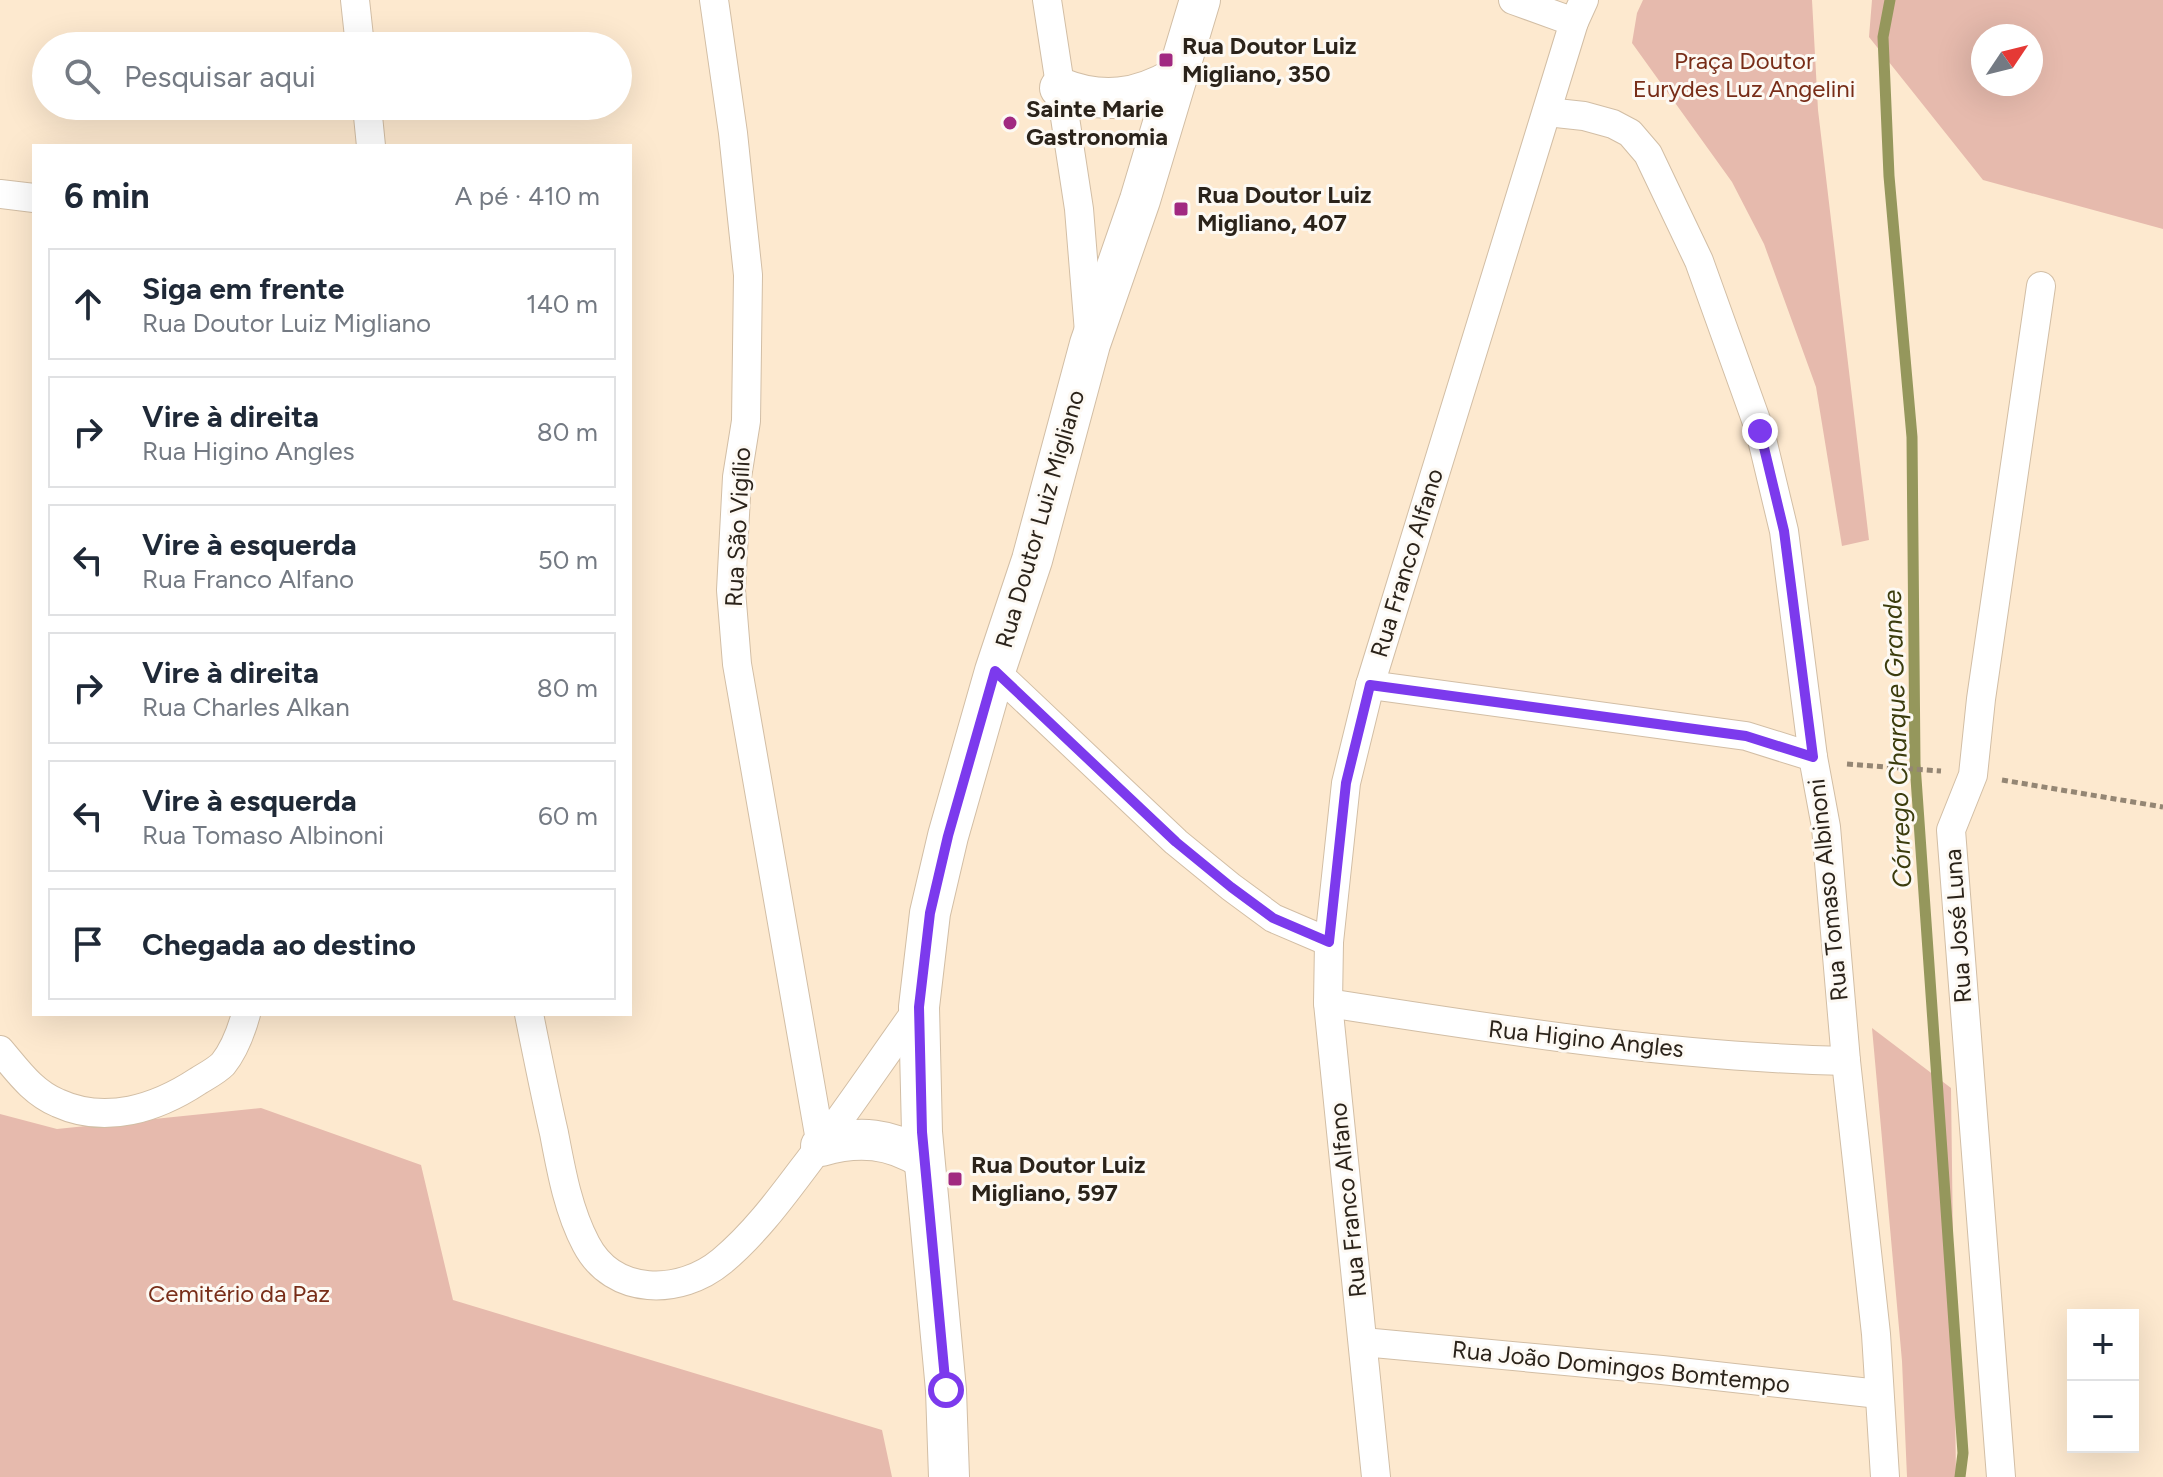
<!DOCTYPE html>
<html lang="pt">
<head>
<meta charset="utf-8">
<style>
  body { margin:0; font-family:Figtree,sans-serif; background:#f6f6f7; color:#1f2937 }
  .controls { position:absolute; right:24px; bottom:24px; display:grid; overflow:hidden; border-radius:0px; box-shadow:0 8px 32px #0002 }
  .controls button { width:72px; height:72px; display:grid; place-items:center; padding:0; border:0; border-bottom:2px solid #e0e1e3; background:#fff; color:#1f2937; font:40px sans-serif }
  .compass { position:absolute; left:1971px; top:24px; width:72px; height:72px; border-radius:50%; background:#fff; box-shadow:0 8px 32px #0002; rotate:55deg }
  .stop { position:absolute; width:24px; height:24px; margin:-18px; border:6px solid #7c3aed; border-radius:50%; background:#fff }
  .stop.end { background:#7c3aed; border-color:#fff; box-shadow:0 2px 8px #0008 }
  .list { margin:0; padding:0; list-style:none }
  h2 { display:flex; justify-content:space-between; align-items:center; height:104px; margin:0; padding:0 32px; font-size:34px }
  h2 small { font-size:26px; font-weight:400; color:#747a83 }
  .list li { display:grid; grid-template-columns:52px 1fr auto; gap:24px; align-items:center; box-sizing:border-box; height:112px; margin:0 16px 16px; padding:0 16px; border:2px solid #e0e1e3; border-radius:0px }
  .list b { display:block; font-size:30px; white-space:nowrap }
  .list p { margin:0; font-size:26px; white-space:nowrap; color:#747a83 }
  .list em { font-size:26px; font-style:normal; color:#747a83 }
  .icon { flex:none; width:44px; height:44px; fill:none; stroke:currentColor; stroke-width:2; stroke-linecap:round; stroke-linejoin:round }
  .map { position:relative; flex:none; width:2163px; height:1477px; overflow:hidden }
  .search { position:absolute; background:#fff; box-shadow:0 8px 32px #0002; left:32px; top:32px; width:600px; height:88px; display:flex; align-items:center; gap:20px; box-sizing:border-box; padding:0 28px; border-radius:44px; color:#747a83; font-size:30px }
  .panel { position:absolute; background:#fff; box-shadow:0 8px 32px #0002; left:32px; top:144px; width:600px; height:872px; border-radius:0px }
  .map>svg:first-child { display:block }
</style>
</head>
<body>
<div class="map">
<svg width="2163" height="1477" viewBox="0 0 2163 1477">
  <rect width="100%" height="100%" fill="#fde9cf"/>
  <g fill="#e6baad" fill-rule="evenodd">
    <polygon points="1643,0 1812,0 1818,110 1869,540 1842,546 1816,387 1764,244 1732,182 1632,43 1637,13"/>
    <path d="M1872 0H2163V229L1983 180 1869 37ZM2031 36V84H1983V36Z"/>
    <polygon points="1872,1028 1951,1088 1956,1477 1907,1477 1902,1361"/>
    <polygon points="261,1108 421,1165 453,1300 882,1430 892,1477 0,1477 0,1114 57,1129"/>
  </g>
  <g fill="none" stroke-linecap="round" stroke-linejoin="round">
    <polyline stroke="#95975c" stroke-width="11" points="1890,0 1883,37 1889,176 1912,437 1915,764 1963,1453 1960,1477"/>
    <defs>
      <g id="street">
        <polyline points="355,0 360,46"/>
        <polyline points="714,0 733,133 748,275 746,421 737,477 731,590 737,664 821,1146"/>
        <polyline points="1047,0 1079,209 1089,332"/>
        <polyline points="1513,0 1574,22"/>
        <polyline points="367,106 371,146"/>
        <polyline points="1547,112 1584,116 1613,124 1630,133 1648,154 1699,261 1760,431 1784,531 1813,757 1826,827 1846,1061 1876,1334 1885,1477"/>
        <polyline points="0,194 34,198"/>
        <polyline points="995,671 1176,842 1231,887 1273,918 1329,942"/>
        <polyline points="1370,685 1746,736 1813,757"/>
        <path d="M1328 1003C1500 1030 1672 1057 1846 1061"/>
        <path d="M529 1014C537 1054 545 1094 554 1133 561 1170 568 1210 586 1244 613 1296 680 1296 722 1261 753 1235 778 1202 802 1170 843 1117 880 1061 919 1007"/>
        <path d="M0 1050C18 1071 32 1092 58 1103 106 1125 157 1108 198 1081 206 1076 216 1071 223 1064 235 1049 241 1032 246 1014"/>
        <polyline points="1363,1342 1662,1370 1879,1394"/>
        <polyline points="1376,1477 1328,1003 1329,942 1346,783 1370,685 1574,22 1584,0"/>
        <polyline points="2001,1477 1951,830 1973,775 1981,699 2041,286"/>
      </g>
      <g id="secondary">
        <path d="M1060 88C1102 105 1138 100 1177 77"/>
        <path d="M821 1146C859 1135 891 1138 924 1159"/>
        <polyline points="949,1477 946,1390 922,1132 919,1007 930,913 948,836 995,671 1032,560 1090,344 1140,200 1200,0"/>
      </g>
    </defs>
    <use href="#street" stroke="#d2bea5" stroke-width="30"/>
    <use href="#secondary" stroke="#d2bea5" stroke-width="42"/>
    <g stroke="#948674" stroke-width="5" stroke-dasharray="6 4" stroke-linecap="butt">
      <polyline points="1847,764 1941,771"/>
      <polyline points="2002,780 2163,807"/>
    </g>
    <use href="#street" stroke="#fff" stroke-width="28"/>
    <use href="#secondary" stroke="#fff" stroke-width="40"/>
  </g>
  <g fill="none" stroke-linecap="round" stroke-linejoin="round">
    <polyline stroke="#7c3aed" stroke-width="10" points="946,1390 922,1132 919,1007 930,913 948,836 995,671 1176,842 1231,887 1273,918 1329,942 1346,783 1370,685 1746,736 1813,757 1784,531 1760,431"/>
  </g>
  <g fill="#a12981" stroke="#fdf9f3" stroke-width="3">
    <rect x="1158" y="52" width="16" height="16" rx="4"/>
    <circle cx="1010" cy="123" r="8"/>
    <rect x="1173" y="201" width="16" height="16" rx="4"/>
    <rect x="947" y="1171" width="16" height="16" rx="4"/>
  </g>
  <g text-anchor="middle" stroke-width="6" stroke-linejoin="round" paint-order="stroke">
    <g font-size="24" font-weight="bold" fill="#2b231a" stroke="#fdf9f3" text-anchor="start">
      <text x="1182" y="54">Rua Doutor Luiz<tspan x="1182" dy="28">Migliano, 350</tspan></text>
      <text x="1026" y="117">Sainte Marie<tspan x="1026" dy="28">Gastronomia</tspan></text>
      <text x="1197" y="203">Rua Doutor Luiz<tspan x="1197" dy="28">Migliano, 407</tspan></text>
      <text x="971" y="1173">Rua Doutor Luiz<tspan x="971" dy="28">Migliano, 597</tspan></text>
    </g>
    <g font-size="24" fill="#782d18" stroke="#fdf9f3">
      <text x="1744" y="69">Praça Doutor<tspan x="1744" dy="28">Eurydes Luz Angelini</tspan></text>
      <text x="239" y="1302">Cemitério da Paz</text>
    </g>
    <g font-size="24" fill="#2b231a" stroke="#fdf9f3">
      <text transform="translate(1040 519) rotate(-74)" y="8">Rua Doutor Luiz Migliano</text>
      <text transform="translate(738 527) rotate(-87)" y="8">Rua São Vigílio</text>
      <text transform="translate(1407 563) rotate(-73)" y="8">Rua Franco Alfano</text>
      <text transform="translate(1828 890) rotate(-96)" y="8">Rua Tomaso Albinoni</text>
      <text transform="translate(1958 926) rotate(-94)" y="8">Rua José Luna</text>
      <text transform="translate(1586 1039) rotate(6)" y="8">Rua Higino Angles</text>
      <text transform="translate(1348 1200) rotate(-96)" y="8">Rua Franco Alfano</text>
      <text transform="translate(1621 1367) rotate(6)" y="8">Rua João Domingos Bomtempo</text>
    </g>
    <g font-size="26" font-style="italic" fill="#3b3c0d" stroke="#fdf9f3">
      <text transform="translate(1897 739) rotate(-92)" y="9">Córrego Charque Grande</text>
    </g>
  </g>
</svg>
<div class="controls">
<button>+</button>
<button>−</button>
</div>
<svg class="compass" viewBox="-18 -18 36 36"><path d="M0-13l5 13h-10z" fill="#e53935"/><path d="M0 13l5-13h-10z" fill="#747a83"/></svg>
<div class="stop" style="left:946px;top:1390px"></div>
<div class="stop end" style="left:1760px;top:431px"></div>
<div class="search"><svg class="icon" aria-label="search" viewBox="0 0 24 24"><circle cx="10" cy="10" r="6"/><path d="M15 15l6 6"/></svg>Pesquisar aqui</div>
<section class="panel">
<h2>6 min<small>A pé · 410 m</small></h2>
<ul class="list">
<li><svg class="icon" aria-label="ahead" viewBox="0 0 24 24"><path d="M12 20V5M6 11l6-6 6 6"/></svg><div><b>Siga em frente</b><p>Rua Doutor Luiz Migliano</p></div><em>140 m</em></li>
<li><svg class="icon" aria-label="right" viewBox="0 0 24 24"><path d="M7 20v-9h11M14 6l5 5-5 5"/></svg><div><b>Vire à direita</b><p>Rua Higino Angles</p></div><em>80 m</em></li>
<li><svg class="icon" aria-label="left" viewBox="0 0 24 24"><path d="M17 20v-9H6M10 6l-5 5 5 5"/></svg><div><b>Vire à esquerda</b><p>Rua Franco Alfano</p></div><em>50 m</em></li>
<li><svg class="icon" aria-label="right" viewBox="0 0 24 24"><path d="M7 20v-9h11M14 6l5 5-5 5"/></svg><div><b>Vire à direita</b><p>Rua Charles Alkan</p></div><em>80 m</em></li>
<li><svg class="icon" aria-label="left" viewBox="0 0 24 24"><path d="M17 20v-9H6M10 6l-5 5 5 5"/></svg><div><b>Vire à esquerda</b><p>Rua Tomaso Albinoni</p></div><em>60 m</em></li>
<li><svg class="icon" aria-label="arrive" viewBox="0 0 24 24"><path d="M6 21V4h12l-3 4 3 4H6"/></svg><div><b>Chegada ao destino</b></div></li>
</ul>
</section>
</div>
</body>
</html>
